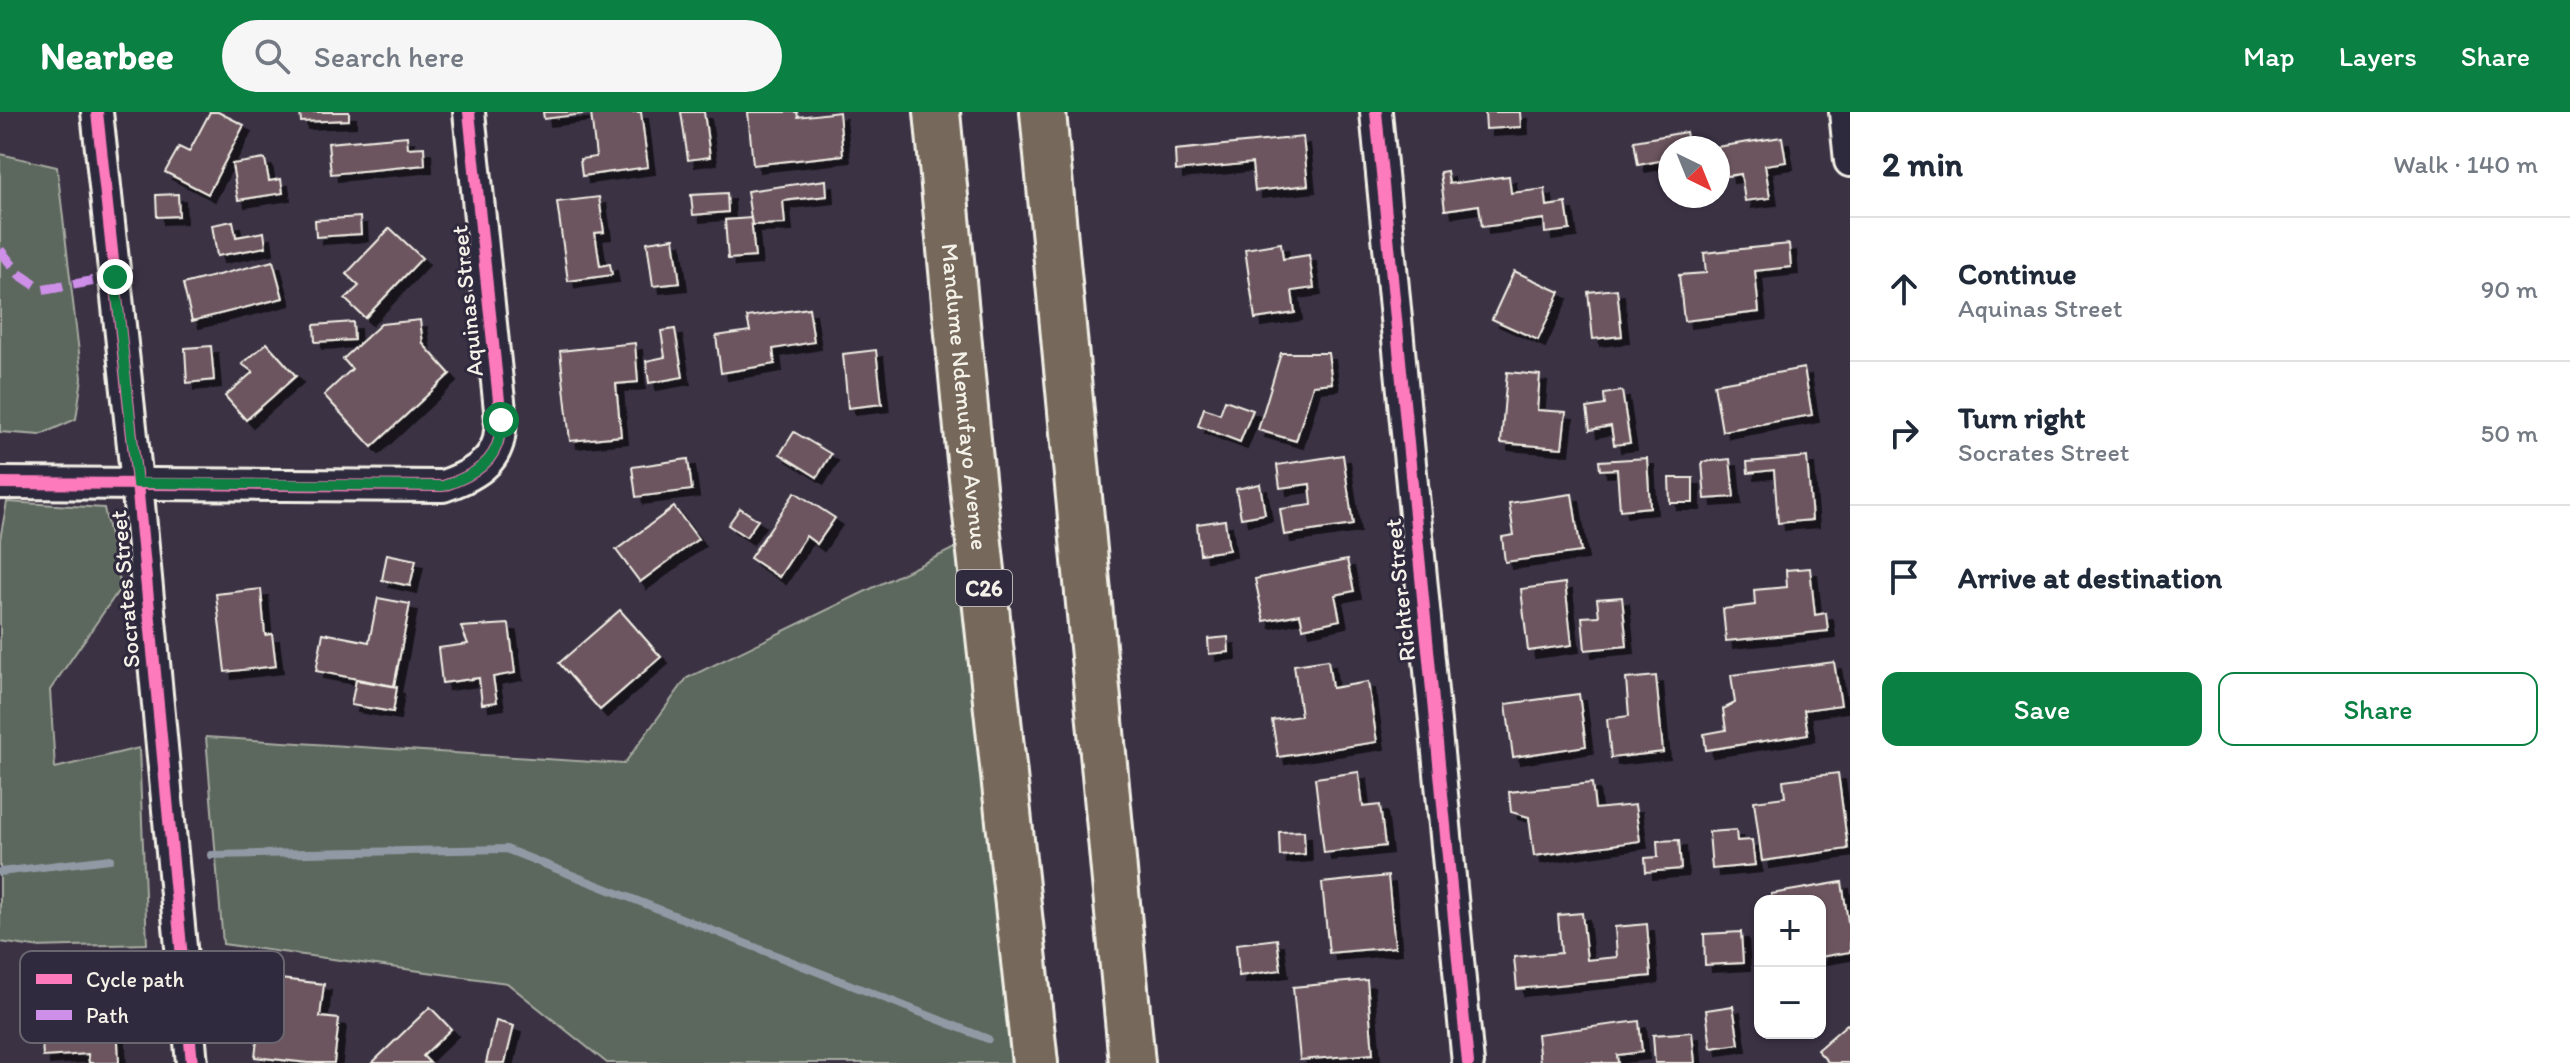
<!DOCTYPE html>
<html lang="en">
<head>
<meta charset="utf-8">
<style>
  body { margin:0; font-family:Itim,sans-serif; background:#f6f6f7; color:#1f2937 }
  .controls { position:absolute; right:24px; bottom:24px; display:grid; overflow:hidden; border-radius:16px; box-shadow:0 2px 6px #0004 }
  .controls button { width:72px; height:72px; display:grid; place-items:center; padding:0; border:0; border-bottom:2px solid #e0e1e3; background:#fff; color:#1f2937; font:40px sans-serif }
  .compass { position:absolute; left:1658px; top:24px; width:72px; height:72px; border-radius:50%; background:#fff; box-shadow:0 2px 6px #0004; rotate:137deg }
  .stop { position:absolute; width:24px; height:24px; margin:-18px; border:6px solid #0b8043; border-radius:50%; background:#fff }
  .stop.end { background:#0b8043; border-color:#fff; box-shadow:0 2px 8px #0008 }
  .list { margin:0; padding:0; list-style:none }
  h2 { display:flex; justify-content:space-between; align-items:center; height:104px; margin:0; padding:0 32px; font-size:34px }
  h2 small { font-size:26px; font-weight:400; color:#747a83 }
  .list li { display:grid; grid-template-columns:52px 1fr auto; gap:24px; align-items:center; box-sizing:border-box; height:144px; padding:0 32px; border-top:2px solid #e0e1e3 }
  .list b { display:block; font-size:30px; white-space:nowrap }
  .list p { margin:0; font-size:26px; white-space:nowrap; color:#747a83 }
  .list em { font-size:26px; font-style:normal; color:#747a83 }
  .actions { display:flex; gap:16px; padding:24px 32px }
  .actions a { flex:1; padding:18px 0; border:2px solid #0b8043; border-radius:16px; text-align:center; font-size:28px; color:#0b8043 }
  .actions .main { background:#0b8043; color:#fff }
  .icon { flex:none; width:44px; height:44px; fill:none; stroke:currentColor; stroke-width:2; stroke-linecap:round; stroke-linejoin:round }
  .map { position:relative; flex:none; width:1850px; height:951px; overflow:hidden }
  header { display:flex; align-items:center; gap:48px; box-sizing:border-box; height:112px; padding:0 40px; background:#0b8043; color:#fff }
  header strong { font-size:38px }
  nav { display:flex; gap:44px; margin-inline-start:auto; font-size:28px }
  .search { width:560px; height:72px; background:#f6f6f7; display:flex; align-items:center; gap:20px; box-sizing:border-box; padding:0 28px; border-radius:44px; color:#747a83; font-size:30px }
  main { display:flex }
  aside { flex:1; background:#fff }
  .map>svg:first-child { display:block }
</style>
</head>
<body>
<header>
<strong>Nearbee</strong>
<div class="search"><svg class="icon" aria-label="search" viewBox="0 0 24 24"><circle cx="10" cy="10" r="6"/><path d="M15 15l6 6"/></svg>Search here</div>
<nav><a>Map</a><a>Layers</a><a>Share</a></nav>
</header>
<main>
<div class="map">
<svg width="1850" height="951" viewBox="0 0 1850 951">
  <defs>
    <filter id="shadow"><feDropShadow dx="7" dy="7" stdDeviation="0" flood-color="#0009"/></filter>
  </defs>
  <rect width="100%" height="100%" fill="#3b3244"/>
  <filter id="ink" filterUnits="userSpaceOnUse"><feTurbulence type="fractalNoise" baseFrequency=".0125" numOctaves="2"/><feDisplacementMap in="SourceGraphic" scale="16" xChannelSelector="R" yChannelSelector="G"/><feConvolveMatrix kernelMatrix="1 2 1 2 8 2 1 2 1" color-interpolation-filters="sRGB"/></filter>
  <g filter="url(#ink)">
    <g fill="#5b675d" stroke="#a8aca2" stroke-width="2">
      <polygon points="0,42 57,55 82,266 76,307 40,323 0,320"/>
      <polygon points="7,390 104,396 121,475 50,578 55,656 139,636 147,832 34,835 0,830 0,427"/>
      <polygon points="963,432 1016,951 607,951 507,871 223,832 206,625 624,652 687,566"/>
    </g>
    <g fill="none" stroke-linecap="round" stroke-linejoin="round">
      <g stroke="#9199a5" stroke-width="8">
        <polyline points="211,743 506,737 988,927"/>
        <polyline points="0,760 110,747"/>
      </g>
    </g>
    <g fill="#6c545e" stroke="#f4f1e8" stroke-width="2" filter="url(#shadow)">
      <polygon points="210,0 218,0 244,13 208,82 165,60 179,35 189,40"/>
      <polygon points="300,0 349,0 349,8 301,10"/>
      <polygon points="543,0 641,0 648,55 582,64 580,47 596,45 591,1 544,7"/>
      <polygon points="681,0 704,0 710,45 688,48"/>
      <polygon points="748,0 797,0 798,5 839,0 843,43 753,53"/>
      <polygon points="1485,0 1520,0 1521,15 1486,17"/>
      <polygon points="1686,20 1689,36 1670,36 1670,47 1638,53 1634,29"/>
      <polygon points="407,24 408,36 424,35 425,53 331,62 328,31"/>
      <polygon points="1303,25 1308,73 1255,79 1252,51 1176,59 1175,38"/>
      <polygon points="1782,25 1786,50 1765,53 1770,86 1745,89 1741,62 1727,64 1725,49 1718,50 1718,36 1710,36"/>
      <polygon points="265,47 269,69 281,67 283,81 238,88 232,52"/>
      <polygon points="1447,59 1449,72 1509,64 1511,81 1545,77 1547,94 1566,91 1570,118 1545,121 1544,107 1482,115 1479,93 1445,98 1440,60"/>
      <polygon points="826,68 827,84 783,89 785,112 752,113 747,79"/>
      <polygon points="727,81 728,100 693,103 691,83"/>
      <polygon points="178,82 179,104 157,105 156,83"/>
      <polygon points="599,85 604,120 595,121 600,154 610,152 612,163 568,169 557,90"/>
      <polygon points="360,105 361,122 316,125 315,108"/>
      <polygon points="751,106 755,145 728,147 725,108"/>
      <polygon points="233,109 236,125 264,120 266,135 217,144 212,113"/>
      <polygon points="390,116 422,146 365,206 345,187 359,174 346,162"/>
      <polygon points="674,126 680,171 653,174 647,130"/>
      <polygon points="1281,131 1283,147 1309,143 1314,176 1292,179 1295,201 1255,207 1245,137"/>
      <polygon points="1789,132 1791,155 1755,159 1759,200 1684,209 1679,163 1706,161 1704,141"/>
      <polygon points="273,149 283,186 192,209 183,172"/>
      <polygon points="1514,159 1560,180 1538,228 1492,207"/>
      <polygon points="1617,177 1622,224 1593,227 1588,180"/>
      <polygon points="809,196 814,230 773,237 775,252 721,261 716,224 750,219 747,205"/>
      <polygon points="420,208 423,232 450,262 372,335 324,283 352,257 343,247 381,212"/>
      <polygon points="353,210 354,228 315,230 314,213"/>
      <polygon points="675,217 683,265 649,271 646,249 665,245 661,219"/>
      <polygon points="267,231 296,264 246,308 225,284 253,260 242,252"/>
      <polygon points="635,231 638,270 616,272 621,324 570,329 560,239"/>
      <polygon points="211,234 214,268 187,271 185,236"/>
      <polygon points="876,238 882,292 848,296 843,242"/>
      <polygon points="1281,241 1328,241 1332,271 1313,273 1296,329 1258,318"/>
      <polygon points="1804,256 1812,303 1722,319 1714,272"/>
      <polygon points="1507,260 1540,263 1537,298 1566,300 1562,336 1501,331"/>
      <polygon points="1622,279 1630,331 1614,333 1611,314 1590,318 1587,296 1605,293 1604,282"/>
      <polygon points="1225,288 1253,298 1240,330 1198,314 1204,296 1220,302"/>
      <polygon points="794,320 831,342 817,365 780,342"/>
      <polygon points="1343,343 1353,413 1284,423 1280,397 1312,393 1310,372 1280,376 1277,353"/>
      <polygon points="1807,345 1812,408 1778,411 1774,358 1748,361 1747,350"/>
      <polygon points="1647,346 1650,395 1620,398 1617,357 1600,358 1599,349"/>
      <polygon points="688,347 692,378 636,385 632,355"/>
      <polygon points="1730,347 1734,385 1705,387 1702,350"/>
      <polygon points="1669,366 1693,366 1693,391 1670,391"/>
      <polygon points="1260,372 1265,402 1241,406 1236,377"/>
      <polygon points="795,380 835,406 817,432 806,424 779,465 750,446"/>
      <polygon points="1572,382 1581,440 1505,450 1502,425 1514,423 1509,391"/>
      <polygon points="674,395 698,427 640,470 616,438"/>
      <polygon points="740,396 758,408 746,425 728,413"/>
      <polygon points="1225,408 1229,438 1200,442 1197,412"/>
      <polygon points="387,442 416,448 410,474 382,468"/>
      <polygon points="1347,448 1354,479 1335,483 1340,508 1303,516 1300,502 1264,509 1255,467"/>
      <polygon points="1810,456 1815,503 1826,501 1828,519 1726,529 1723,497 1755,493 1754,478 1787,475 1786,458"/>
      <polygon points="1565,471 1572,533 1528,539 1521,477"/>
      <polygon points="261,477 265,523 272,522 276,554 225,560 216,482"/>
      <polygon points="1622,485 1627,534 1585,538 1582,505 1599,504 1597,487"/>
      <polygon points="378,486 410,492 394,574 316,559 323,521 369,530"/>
      <polygon points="620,498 661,545 600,598 559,551"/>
      <polygon points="509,512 515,561 493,565 497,590 482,592 479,566 442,571 438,536 468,532 461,515"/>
      <polygon points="1228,525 1229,540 1209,542 1208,527"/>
      <polygon points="1328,548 1332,576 1368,570 1377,630 1278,645 1272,608 1301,604 1294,553"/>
      <polygon points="1834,550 1841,593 1804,598 1808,622 1706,638 1704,622 1726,618 1723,597 1735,591 1731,563"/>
      <polygon points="1656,564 1663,640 1611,646 1607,607 1629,604 1626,567"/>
      <polygon points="356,568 397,575 393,600 351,593"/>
      <polygon points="1579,582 1586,634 1513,645 1506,592"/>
      <polygon points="1359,660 1363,695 1380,693 1385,734 1324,741 1315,666"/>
      <polygon points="1838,661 1848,737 1762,749 1754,689 1785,685 1783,668"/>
      <polygon points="1592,671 1595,697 1635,693 1640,729 1534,744 1529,705 1511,700 1509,680"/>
      <polygon points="1736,718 1737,729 1752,728 1755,753 1712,757 1709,720"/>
      <polygon points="1304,719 1305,742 1280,744 1279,720"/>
      <polygon points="1679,728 1681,757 1646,760 1645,746 1658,745 1657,729"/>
      <polygon points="1388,764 1395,835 1329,841 1322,771"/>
      <polygon points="1842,770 1850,823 1850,840 1820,845 1820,789 1772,789 1771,782"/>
      <polygon points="1582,801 1587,848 1617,845 1615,815 1647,812 1651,864 1517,877 1514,845 1561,841 1558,803"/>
      <polygon points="1741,820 1743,851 1705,853 1704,822"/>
      <polygon points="1277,827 1281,858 1239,864 1236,832"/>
      <polygon points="280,867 324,872 320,905 339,907 334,951 308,951 255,945 260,903 275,905"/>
      <polygon points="1367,868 1373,942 1300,948 1293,875"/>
      <polygon points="1733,894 1739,932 1711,936 1706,898"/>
      <polygon points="430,895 451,917 423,944 430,951 372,951"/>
      <polygon points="117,909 119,951 89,951 88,942 43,945 41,913"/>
      <polygon points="496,909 514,914 505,951 486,951"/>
      <polygon points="1639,909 1642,940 1617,943 1618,951 1540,951 1537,922"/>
      <polygon points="1847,912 1850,915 1850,951 1829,951 1817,938"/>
      <polygon points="1692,920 1695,951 1655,951 1653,923"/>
    </g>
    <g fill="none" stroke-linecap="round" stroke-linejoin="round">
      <defs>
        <g id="minor">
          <polyline points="97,0 137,371 192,951"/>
          <polyline points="1376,0 1468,951"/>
          <polyline points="1845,0 1850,49"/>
          <path d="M0 371 443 374C464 367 489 356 497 333 500 326 500 316 501 308L469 0"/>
        </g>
        <g id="primary">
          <path id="s1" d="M937 0 969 338 1035 951"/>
          <polyline points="1043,0 1132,951"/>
        </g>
      </defs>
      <use href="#minor" stroke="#f4f1e8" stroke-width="36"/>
      <use href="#primary" stroke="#f4f1e8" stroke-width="50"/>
      <use href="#minor" stroke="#2f2a3d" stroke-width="30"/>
      <use href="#primary" stroke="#76695c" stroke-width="44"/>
      <polyline stroke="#ce8fe9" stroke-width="10" stroke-dasharray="20 10" stroke-linecap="butt" points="0,138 19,162 43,178 115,165"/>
      <defs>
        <g id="cycleway">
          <polyline points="97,0 137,371 192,951"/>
          <polyline points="1376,0 1468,951"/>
          <path d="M0 371 443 374C464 367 489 356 497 333 500 326 500 316 501 308L469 0"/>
        </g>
      </defs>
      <use href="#cycleway" stroke="#2f2a3d" stroke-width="17"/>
      <use href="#cycleway" stroke="#fd7abc" stroke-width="12"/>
    </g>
  </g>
  <g fill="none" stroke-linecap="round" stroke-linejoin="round" filter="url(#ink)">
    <path stroke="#0b8043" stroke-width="10" d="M115 165 137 371 443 374C464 367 489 356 497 333 500 326 500 316 501 308"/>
  </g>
  <g text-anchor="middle" stroke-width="6" stroke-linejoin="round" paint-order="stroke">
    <rect fill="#2f2a3d" stroke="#b9b5b5" stroke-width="2" x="956" y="458" width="56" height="36" rx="6"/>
    <g font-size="22" font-weight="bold" fill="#f4f1e8">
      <text x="984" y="484">C26</text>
    </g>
    <g font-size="24" fill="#f4f1e8" stroke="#2f2a3d">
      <text transform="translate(467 189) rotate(-96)" y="8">Aquinas Street</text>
      <text dy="8" stroke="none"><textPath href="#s1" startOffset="286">Mandume Ndemufayo Avenue</textPath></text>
      <text transform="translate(125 477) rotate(-95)" y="8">Socrates Street</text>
      <text transform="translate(1400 478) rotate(-96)" y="8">Richter Street</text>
    </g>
  </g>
  <rect x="20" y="839" width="264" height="92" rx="12" fill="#2f2a3d" stroke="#6a6670" stroke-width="2"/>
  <rect x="36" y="862" width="36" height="10" fill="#fd7abc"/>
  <rect x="36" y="898" width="36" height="10" fill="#ce8fe9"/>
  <g font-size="22" fill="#f4f1e8">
    <text x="86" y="875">Cycle path</text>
    <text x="86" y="911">Path</text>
  </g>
</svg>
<div class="controls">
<button>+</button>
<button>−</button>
</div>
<svg class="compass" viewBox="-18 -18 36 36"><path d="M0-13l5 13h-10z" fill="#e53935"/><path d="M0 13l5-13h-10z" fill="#747a83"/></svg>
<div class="stop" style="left:501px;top:308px"></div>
<div class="stop end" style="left:115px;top:165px"></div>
</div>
<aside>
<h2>2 min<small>Walk · 140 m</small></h2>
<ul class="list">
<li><svg class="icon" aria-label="ahead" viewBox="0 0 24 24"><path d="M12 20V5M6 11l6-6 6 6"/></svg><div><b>Continue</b><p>Aquinas Street</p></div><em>90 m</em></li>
<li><svg class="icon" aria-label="right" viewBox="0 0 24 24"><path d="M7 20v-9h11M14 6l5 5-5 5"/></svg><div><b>Turn right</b><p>Socrates Street</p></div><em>50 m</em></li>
<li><svg class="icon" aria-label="arrive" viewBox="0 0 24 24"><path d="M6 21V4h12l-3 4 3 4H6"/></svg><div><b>Arrive at destination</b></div></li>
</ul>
<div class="actions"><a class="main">Save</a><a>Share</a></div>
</aside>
</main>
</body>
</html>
